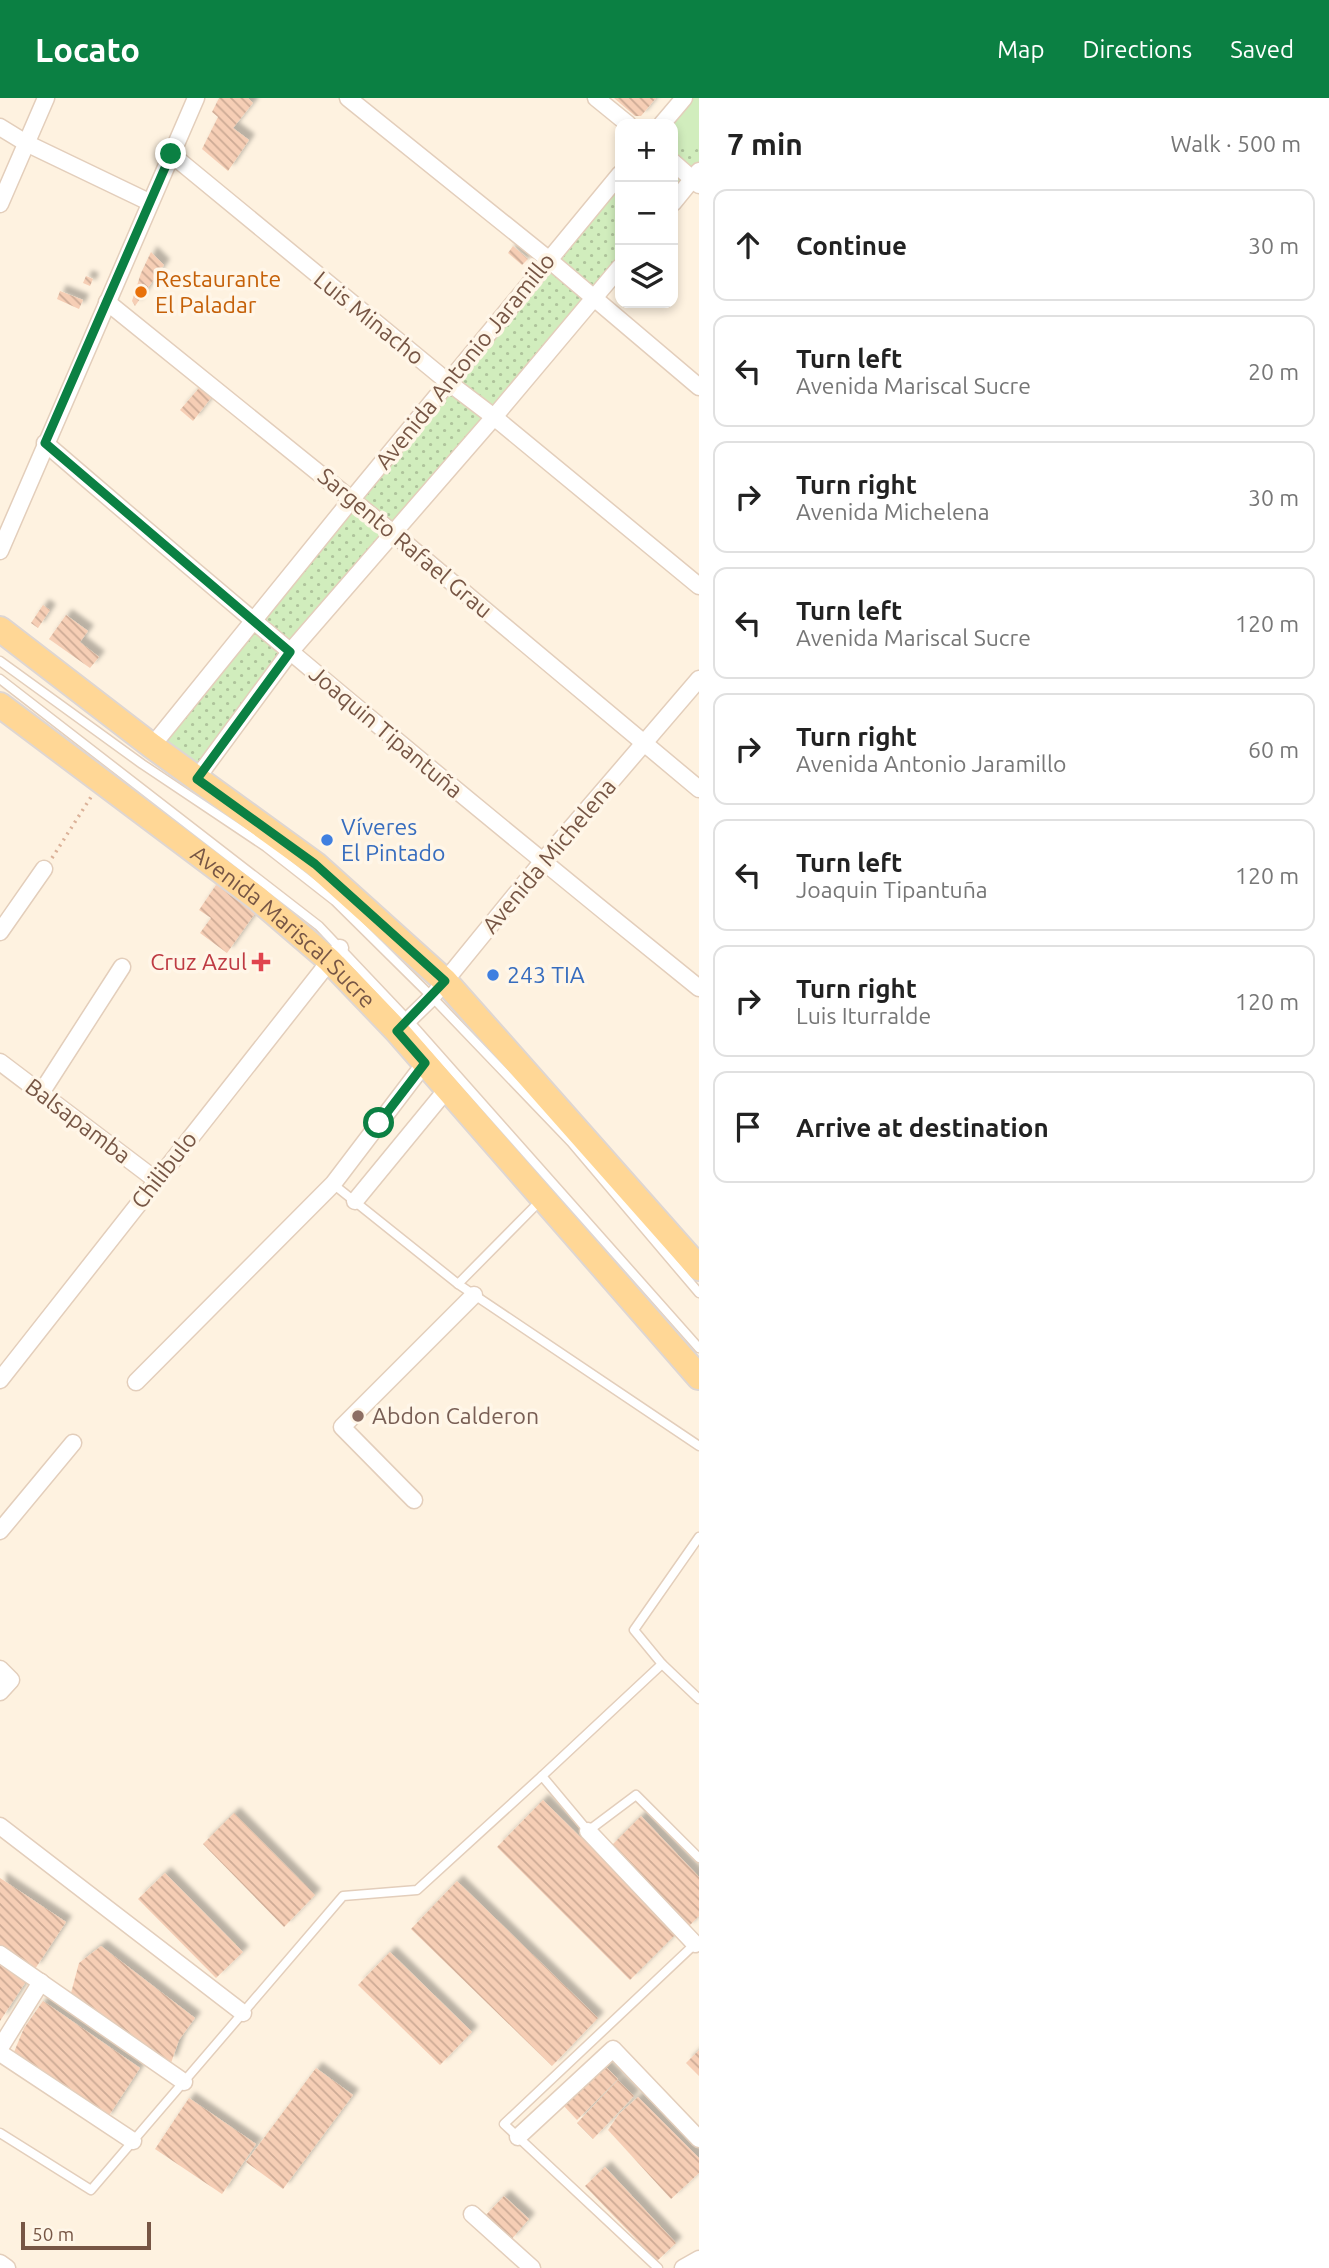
<!DOCTYPE html>
<html lang="en">
<head>
<meta charset="utf-8">
<style>
  body { margin:0; font-family:Ubuntu,sans-serif; background:#f2f2f2; color:#222 }
  .controls { position:absolute; right:21px; top:21px; display:grid; overflow:hidden; border-radius:14px; box-shadow:0 4px 10px #0003 }
  .controls button { width:63px; height:63px; display:grid; place-items:center; padding:0; border:0; border-bottom:2px solid #e0e0e0; background:#fff; color:#222; font:35px sans-serif }
  .scale { position:absolute; left:21px; bottom:18px; width:130px; box-sizing:border-box; padding-left:7px; border:4px solid #775645; border-top:0; font-size:19px; line-height:24px; white-space:nowrap; color:#775645; -webkit-text-stroke:5px #fff6e8; paint-order:stroke }
  .stop { position:absolute; width:21px; height:21px; margin:-16px; border:5px solid #0b8043; border-radius:50%; background:#fff }
  .stop.end { background:#0b8043; border-color:#fff; box-shadow:0 2px 7px #0008 }
  .list { margin:0; padding:0; list-style:none }
  h2 { display:flex; justify-content:space-between; align-items:center; height:91px; margin:0; padding:0 28px; font-size:30px }
  h2 small { font-size:23px; font-weight:400; color:#767676 }
  .list li { display:grid; grid-template-columns:46px 1fr auto; gap:21px; align-items:center; box-sizing:border-box; height:112px; margin:0 14px 14px; padding:0 14px; border:2px solid #e0e0e0; border-radius:14px }
  .list b { display:block; font-size:26px; white-space:nowrap }
  .list p { margin:0; font-size:23px; white-space:nowrap; color:#767676 }
  .list em { font-size:23px; font-style:normal; color:#767676 }
  .icon { flex:none; width:38px; height:38px; fill:none; stroke:currentColor; stroke-width:2; stroke-linecap:round; stroke-linejoin:round }
  .map { position:relative; flex:none; width:699px; height:2170px; overflow:hidden }
  header { display:flex; align-items:center; gap:42px; box-sizing:border-box; height:98px; padding:0 35px; background:#0b8043; color:#fff }
  header strong { font-size:33px }
  nav { display:flex; gap:38px; margin-inline-start:auto; font-size:24px }
  main { display:flex }
  aside { flex:1; background:#fff }
  .map>svg:first-child { display:block }
</style>
</head>
<body>
<header>
<strong>Locato</strong>
<nav><a>Map</a><a>Directions</a><a>Saved</a></nav>
</header>
<main>
<div class="map">
<svg width="699" height="2170" viewBox="0 0 699 2170">
  <defs>
    <pattern id="park-dots" width="8" height="8" patternUnits="userSpaceOnUse" patternTransform="scale(1.75)"><rect width="8" height="8" fill="#d1edbd"/><path d="M2 2h.1M6 6h.1" fill="none" stroke="#aec39b" stroke-width="1.8" stroke-linecap="round"/></pattern>
    <pattern id="building-back-hatch" width="6" height="6" patternUnits="userSpaceOnUse" patternTransform="scale(1.75)"><rect width="6" height="6" fill="#f6ceb5"/><path d="M-1 5l2 2M0 0l6 6M5-1l2 2" fill="none" stroke="#ccaa95"/></pattern>
    <filter id="shadow"><feDropShadow dx="6" dy="-6" stdDeviation="2" flood-color="#0004"/></filter>
  </defs>
  <rect width="100%" height="100%" fill="#fef2e0"/>
  <g fill="url(#park-dots)">
    <polygon points="684,0 699,0 699,73 673,105 673,26 662,26"/>
    <polygon points="620,76 620,169 393,435 197,680 152,648"/>
  </g>
  <polygon fill="#d1edbd" points="699,0 699,47 693,55 673,38 673,30"/>
  <g fill="url(#building-back-hatch)" filter="url(#shadow)">
    <polygon points="219,0 248,0 253,5 233,30 249,42 228,73 202,51 218,19 212,14"/>
    <polygon points="614,0 656,0 641,18 635,18"/>
    <polygon points="513,148 528,161 522,167 508,155"/>
    <polygon points="151,154 164,167 135,208 132,203 141,175"/>
    <polygon points="86,178 93,181 90,188 83,185"/>
    <polygon points="60,193 83,202 79,211 57,201"/>
    <polygon points="199,290 211,300 193,323 180,312"/>
    <polygon points="43,507 50,512 38,530 31,525"/>
    <polygon points="66,517 88,533 80,544 99,559 90,570 49,541"/>
    <polygon points="216,787 256,814 227,855 200,835 211,820 199,812"/>
    <polygon points="543,1702 677,1835 630,1882 497,1749"/>
    <polygon points="234,1715 315,1797 284,1829 203,1746"/>
    <polygon points="641,1718 699,1779 699,1818 687,1830 610,1749"/>
    <polygon points="165,1775 243,1854 216,1880 138,1801"/>
    <polygon points="0,1780 66,1824 35,1871 0,1848"/>
    <polygon points="457,1783 598,1920 552,1968 411,1831"/>
    <polygon points="101,1848 195,1920 179,1942 171,1965 71,1895 79,1865"/>
    <polygon points="390,1854 472,1934 440,1967 358,1887"/>
    <polygon points="0,1864 27,1882 0,1923"/>
    <polygon points="43,1903 140,1970 106,2022 12,1959 24,1930"/>
    <polygon points="699,1952 699,1978 686,1965"/>
    <polygon points="602,1965 618,1981 577,2022 562,2006"/>
    <polygon points="316,1970 353,1997 283,2091 246,2064"/>
    <polygon points="618,1982 634,1998 593,2041 577,2025"/>
    <polygon points="638,1999 699,2060 699,2075 671,2101 608,2032 619,2016"/>
    <polygon points="189,2000 256,2046 222,2096 155,2051"/>
    <polygon points="605,2069 676,2145 657,2163 585,2088"/>
    <polygon points="504,2098 529,2121 510,2143 484,2119"/>
  </g>
  <g fill="none" stroke-linecap="round" stroke-linejoin="round">
    <defs>
      <g id="service">
        <polyline points="0,563 142,666 266,749 335,803 432,899 571,1044 699,1195"/>
        <polyline points="0,581 319,828 408,922 699,1250"/>
        <polyline points="333,1086 458,1186 699,1348"/>
        <polyline points="458,1186 540,1103"/>
        <polyline points="662,1566 634,1532 699,1439"/>
        <polyline points="542,1678 662,1566 699,1601"/>
        <polyline points="0,2035 91,2092 343,1798 417,1792 542,1678 588,1733 636,1697 699,1760"/>
        <polyline points="658,2170 504,2026 697,1844"/>
      </g>
      <g id="minor">
        <polyline points="348,0 548,161 699,289"/>
        <polyline points="596,0 628,26"/>
        <polyline points="662,26 684,0"/>
        <polyline points="0,29 26,45 149,104"/>
        <polyline points="171,56 448,284 494,319 699,488"/>
        <polyline points="673,64 699,87"/>
        <polyline points="673,105 699,73"/>
        <polyline points="0,106 46,0"/>
        <polyline points="107,204 393,435 699,691"/>
        <path d="M45 345C260 530 478 712 699 890"/>
        <polyline points="0,453 196,0"/>
        <polyline points="152,648 352,401 620,76"/>
        <polyline points="197,680 290,554 494,319 620,169"/>
        <polyline points="0,834 44,771"/>
        <polyline points="397,933 432,899 542,764 699,581"/>
        <polyline points="0,964 156,1082"/>
        <polyline points="41,995 122,869"/>
        <polyline points="355,1103 447,991"/>
        <polyline points="0,1282 340,850"/>
        <polyline points="136,1284 333,1086 425,965"/>
        <polyline points="414,1402 342,1329 474,1197"/>
        <polyline points="0,1433 73,1345"/>
        <polyline points="0,1571 11,1582 0,1594"/>
        <polyline points="0,1728 243,1915"/>
        <polyline points="588,1733 695,1846"/>
        <polyline points="0,1856 184,1984"/>
        <polyline points="0,1950 41,1884"/>
        <polyline points="0,1955 133,2043"/>
        <polyline points="518,2039 613,1951 699,2041"/>
        <polyline points="472,2116 532,2170"/>
        <polyline points="0,2165 7,2170"/>
        <polyline points="683,2170 699,2161"/>
      </g>
      <g id="primary">
        <polyline points="0,531 152,648 315,766 445,883 699,1170"/>
        <path id="s1" d="M0 607 257 800 329 862 397 933 699 1279"/>
      </g>
    </defs>
    <use href="#service" stroke="#e3cebb" stroke-width="11"/>
    <use href="#minor" stroke="#e3cebb" stroke-width="19"/>
    <use href="#primary" stroke="#ded6d2" stroke-width="28"/>
    <polyline stroke="#dbb198" stroke-width="3.5" stroke-dasharray="2 5" stroke-linecap="butt" points="52,760 91,699"/>
    <use href="#service" stroke="#fff" stroke-width="8"/>
    <use href="#minor" stroke="#fff" stroke-width="16"/>
    <use href="#primary" stroke="#ffd796" stroke-width="24"/>
  </g>
  <g fill="none" stroke-linecap="round" stroke-linejoin="round">
    <polyline stroke="#0b8043" stroke-width="9" points="171,56 45,345 290,554 197,681 315,766 445,883 397,933 425,965 379,1025"/>
  </g>
  <circle fill="#e8710a" stroke="#fff6e8" stroke-width="2.5" cx="141" cy="194" r="7"/>
  <g fill="#3f7fe0" stroke="#fff6e8" stroke-width="2.5">
    <circle cx="327" cy="742" r="7"/>
    <circle cx="493" cy="877" r="7"/>
  </g>
  <path fill="#e0444e" stroke="#fff6e8" stroke-width="2.5" d="M257.5 853.5h7v7h7v7h-7v7h-7v-7h-7v-7h7z"/>
  <circle fill="#8d6e63" stroke="#fff6e8" stroke-width="2.5" cx="358" cy="1318" r="7"/>
  <g text-anchor="middle" stroke-width="7" stroke-linejoin="round" paint-order="stroke">
    <g font-size="23" fill="#c56008" stroke="#fff6e8" text-anchor="start">
      <text x="155" y="189">Restaurante<tspan x="155" dy="26">El Paladar</tspan></text>
    </g>
    <g font-size="23" fill="#775645" stroke="#fff6e8">
      <text transform="translate(369 220) rotate(39)" y="8">Luis Minacho</text>
      <text transform="translate(465 263) rotate(-51)" y="8">Avenida Antonio Jaramillo</text>
      <text transform="translate(405 445) rotate(40)" y="8">Sargento Rafael Grau</text>
      <text transform="translate(386 634) rotate(40)" y="8">Joaquin Tipantuña</text>
      <text transform="translate(549 758) rotate(-50)" y="8">Avenida Michelena</text>
      <text dy="8" stroke="none"><textPath href="#s1" startOffset="360">Avenida Mariscal Sucre</textPath></text>
      <text transform="translate(78 1023) rotate(37)" y="8">Balsapamba</text>
      <text transform="translate(164 1072) rotate(-52)" y="8">Chilibulo</text>
    </g>
    <g font-size="23" fill="#366cbe" stroke="#fff6e8" text-anchor="start">
      <text x="341" y="737">Víveres<tspan x="341" dy="26">El Pintado</tspan></text>
      <text x="507" y="885">243 TIA</text>
    </g>
    <g font-size="23" fill="#be3a42" stroke="#fff6e8" text-anchor="end">
      <text x="247" y="872">Cruz Azul</text>
    </g>
    <g font-size="23" fill="#785e54" stroke="#fff6e8" text-anchor="start">
      <text x="372" y="1326">Abdon Calderon</text>
    </g>
  </g>
</svg>
<div class="controls">
<button>+</button>
<button>−</button>
<button><svg class="icon" aria-label="layers" viewBox="0 0 24 24"><path d="M12 4l9 5-9 5-9-5zM3 14l9 5 9-5"/></svg></button>
</div>
<div class="scale">50 m</div>
<div class="stop" style="left:379px;top:1025px"></div>
<div class="stop end" style="left:171px;top:56px"></div>
</div>
<aside>
<h2>7 min<small>Walk · 500 m</small></h2>
<ul class="list">
<li><svg class="icon" aria-label="ahead" viewBox="0 0 24 24"><path d="M12 20V5M6 11l6-6 6 6"/></svg><div><b>Continue</b></div><em>30 m</em></li>
<li><svg class="icon" aria-label="left" viewBox="0 0 24 24"><path d="M17 20v-9H6M10 6l-5 5 5 5"/></svg><div><b>Turn left</b><p>Avenida Mariscal Sucre</p></div><em>20 m</em></li>
<li><svg class="icon" aria-label="right" viewBox="0 0 24 24"><path d="M7 20v-9h11M14 6l5 5-5 5"/></svg><div><b>Turn right</b><p>Avenida Michelena</p></div><em>30 m</em></li>
<li><svg class="icon" aria-label="left" viewBox="0 0 24 24"><path d="M17 20v-9H6M10 6l-5 5 5 5"/></svg><div><b>Turn left</b><p>Avenida Mariscal Sucre</p></div><em>120 m</em></li>
<li><svg class="icon" aria-label="right" viewBox="0 0 24 24"><path d="M7 20v-9h11M14 6l5 5-5 5"/></svg><div><b>Turn right</b><p>Avenida Antonio Jaramillo</p></div><em>60 m</em></li>
<li><svg class="icon" aria-label="left" viewBox="0 0 24 24"><path d="M17 20v-9H6M10 6l-5 5 5 5"/></svg><div><b>Turn left</b><p>Joaquin Tipantuña</p></div><em>120 m</em></li>
<li><svg class="icon" aria-label="right" viewBox="0 0 24 24"><path d="M7 20v-9h11M14 6l5 5-5 5"/></svg><div><b>Turn right</b><p>Luis Iturralde</p></div><em>120 m</em></li>
<li><svg class="icon" aria-label="arrive" viewBox="0 0 24 24"><path d="M6 21V4h12l-3 4 3 4H6"/></svg><div><b>Arrive at destination</b></div></li>
</ul>
</aside>
</main>
</body>
</html>
